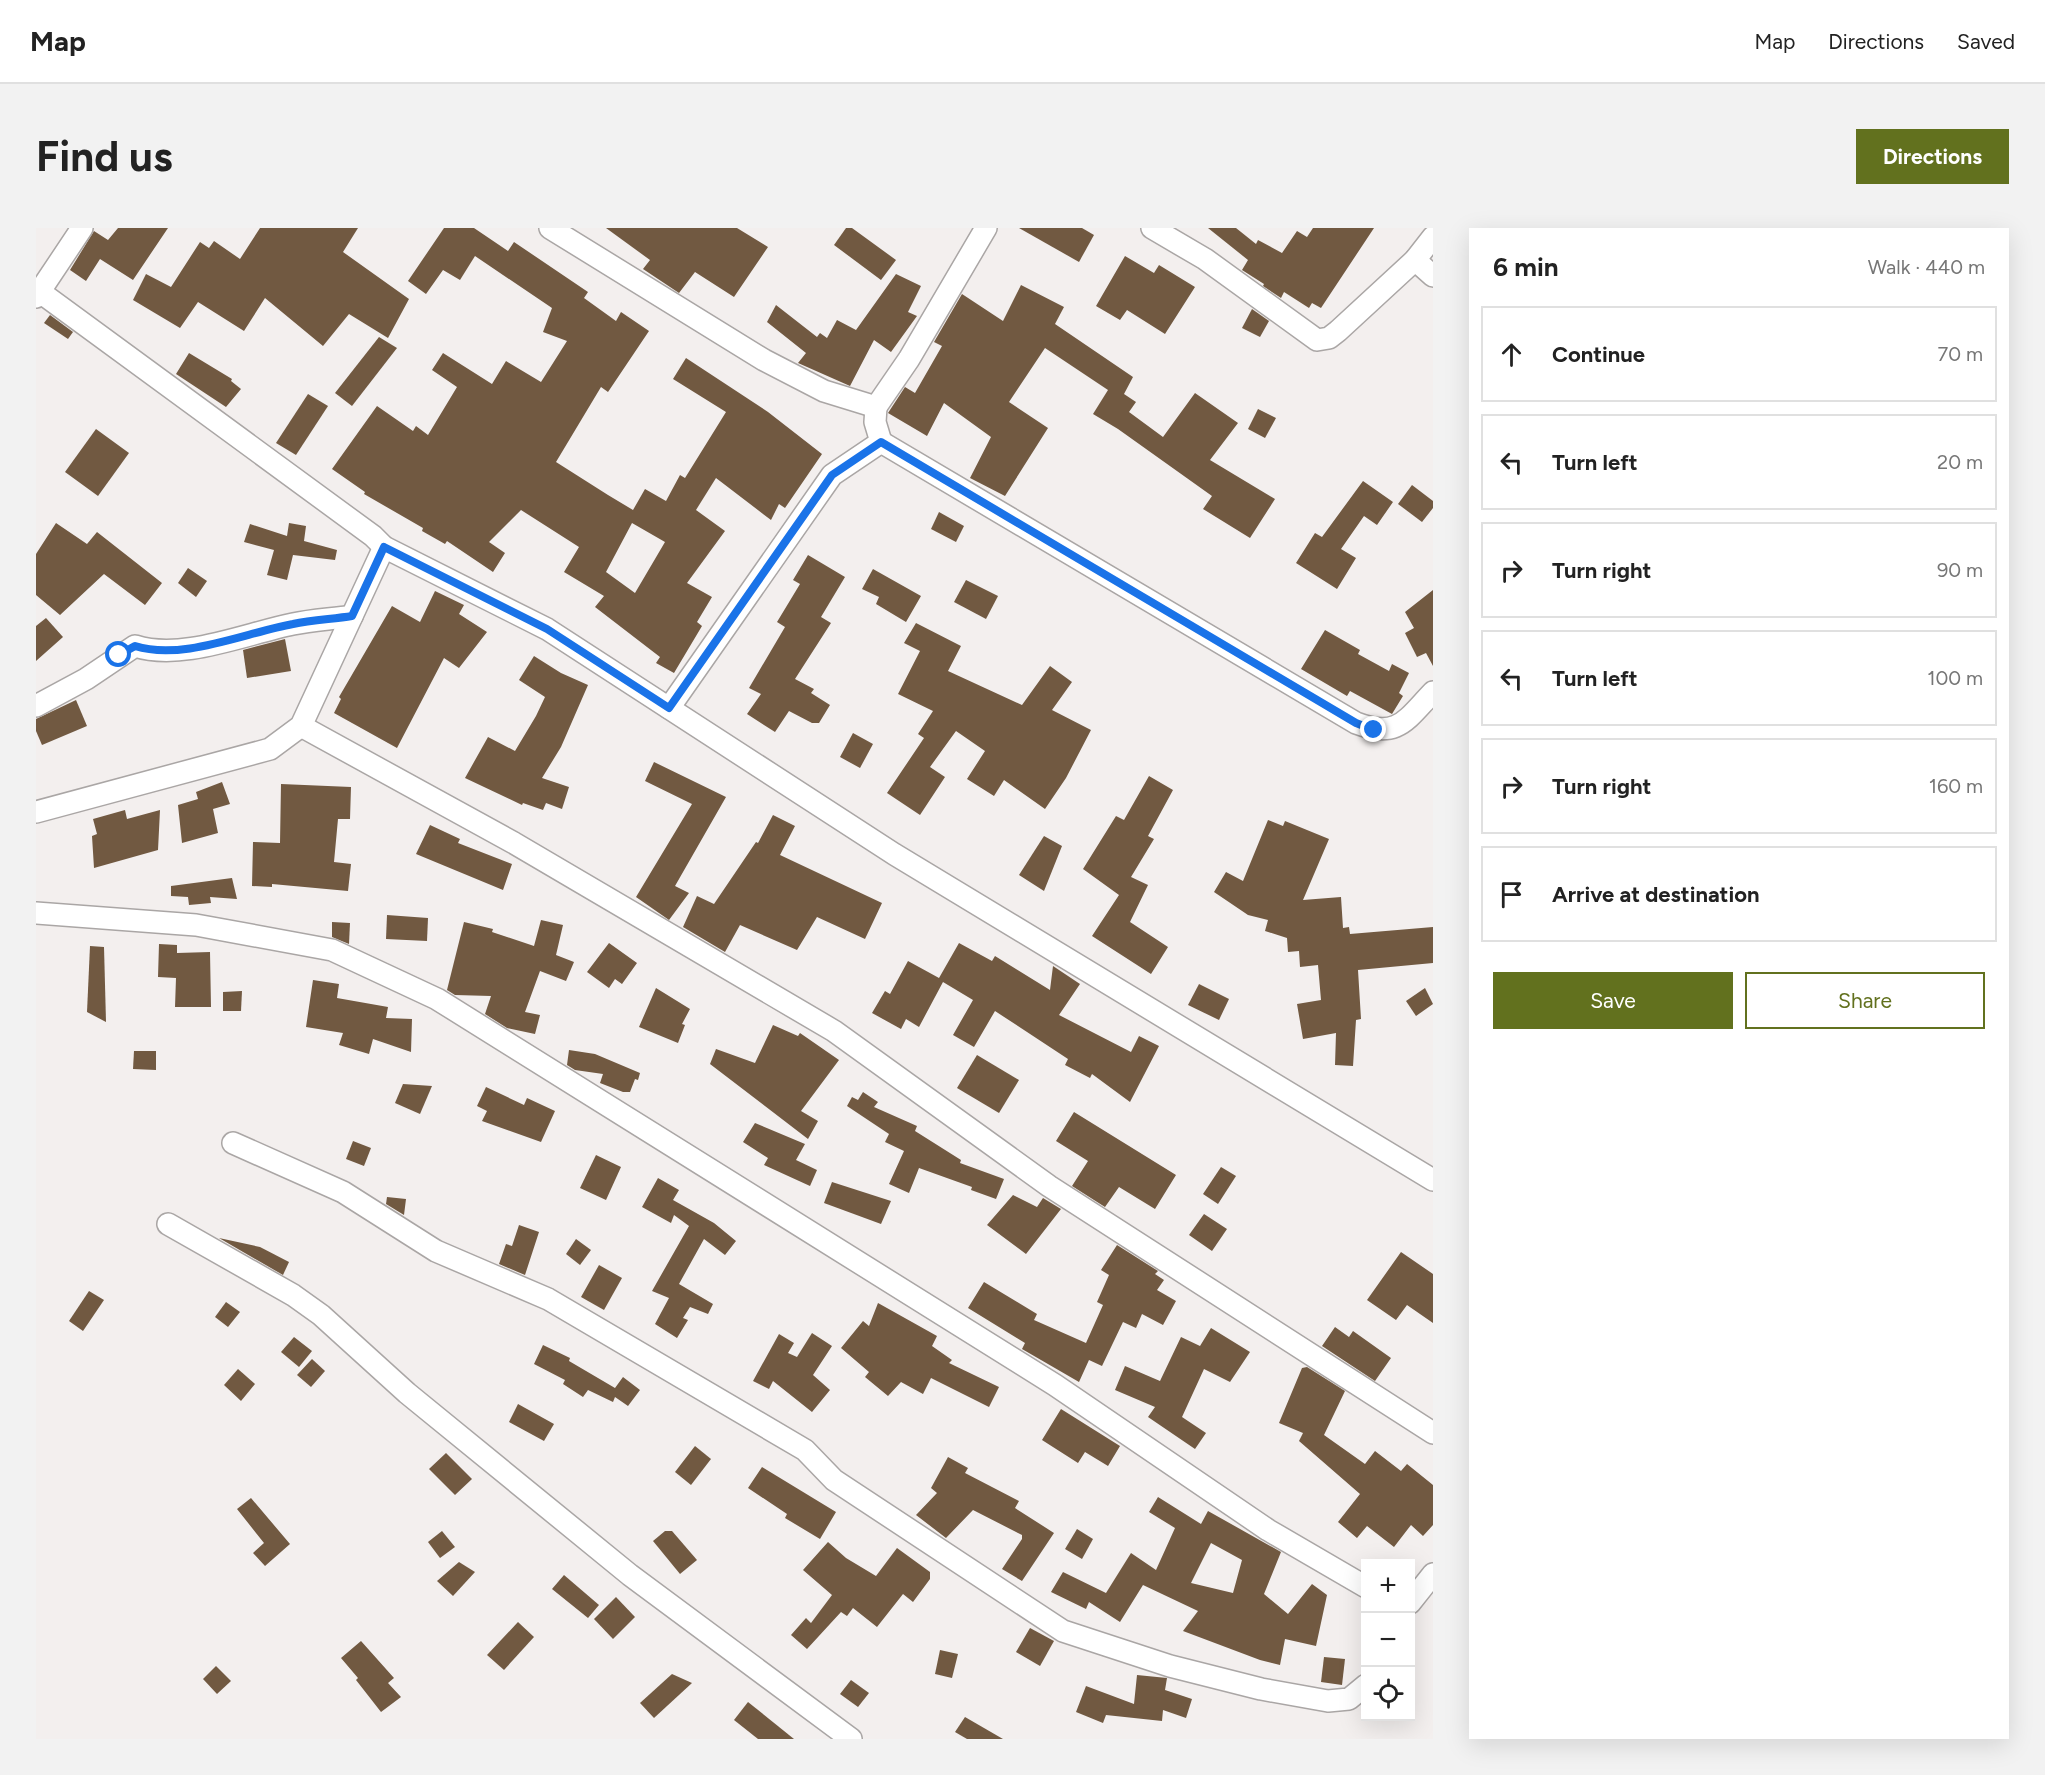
<!DOCTYPE html>
<html lang="en">
<head>
<meta charset="utf-8">
<style>
  body { margin:0; font-family:Figtree,sans-serif; background:#f2f2f2; color:#222 }
  .controls { position:absolute; right:18px; bottom:18px; display:grid; overflow:hidden; border-radius:0px; box-shadow:0 6px 24px #0002 }
  .controls button { width:54px; height:54px; display:grid; place-items:center; padding:0; border:0; border-bottom:2px solid #e0e0e0; background:#fff; color:#222; font:30px sans-serif }
  .stop { position:absolute; width:18px; height:18px; margin:-14px; border:4px solid #1a73e8; border-radius:50%; background:#fff }
  .stop.end { background:#1a73e8; border-color:#fff; box-shadow:0 2px 6px #0008 }
  .list { margin:0; padding:0; list-style:none }
  h2 { display:flex; justify-content:space-between; align-items:center; height:78px; margin:0; padding:0 24px; font-size:26px }
  h2 small { font-size:20px; font-weight:400; color:#767676 }
  .list li { display:grid; grid-template-columns:39px 1fr auto; gap:18px; align-items:center; box-sizing:border-box; height:96px; margin:0 12px 12px; padding:0 12px; border:2px solid #e0e0e0; border-radius:0px }
  .list b { display:block; font-size:22px; white-space:nowrap }
  .list em { font-size:20px; font-style:normal; color:#767676 }
  .actions { display:flex; gap:12px; padding:18px 24px }
  .actions a { flex:1; padding:14px 0; border:2px solid #62711e; border-radius:0px; text-align:center; font-size:21px; color:#62711e }
  .actions .main { background:#62711e; color:#fff }
  .icon { flex:none; width:33px; height:33px; fill:none; stroke:currentColor; stroke-width:2; stroke-linecap:round; stroke-linejoin:round }
  .map { position:relative; flex:none; width:1397px; height:1511px; overflow:hidden; border-radius:0px }
  header { display:flex; align-items:center; gap:36px; box-sizing:border-box; height:84px; padding:0 30px; background:#fff; border-bottom:2px solid #e0e0e0 }
  header strong { font-size:28px }
  nav { display:flex; gap:33px; margin-inline-start:auto; font-size:21px }
  .intro { display:flex; align-items:center; justify-content:space-between; box-sizing:border-box; height:144px; padding:0 36px }
  h1 { margin:0; font-size:42px }
  .button { padding:15px 27px; border-radius:0px; background:#62711e; color:#fff; font-size:21px; font-weight:700 }
  main { display:flex; gap:36px; padding:0 36px }
  aside { flex:1; background:#fff; border-radius:0px; box-shadow:0 6px 24px #0002 }
  .map>svg:first-child { display:block }
</style>
</head>
<body>
<header>
<strong>Map</strong>
<nav><a>Map</a><a>Directions</a><a>Saved</a></nav>
</header>
<div class="intro"><h1>Find us</h1><a class="button">Directions</a></div>
<main>
<div class="map">
<svg width="1397" height="1511" viewBox="0 0 1397 1511">
  <rect width="100%" height="100%" fill="#f3efee"/>
  <g fill="#715941" fill-rule="evenodd">
    <polygon points="82,0 132,0 97,52 64,31 50,53 34,42 58,3 72,12"/>
    <polygon points="224,0 322,0 307,24 373,71 352,110 313,86 287,118 229,70 208,103 162,74 144,100 97,72 110,46 135,59 164,14 173,20 178,13 204,31"/>
    <path d="M408 0H438L472 23 478 14 552 64 548 70 580 93 585 84 613 103 572 164 565 159 520 234 572 267 597 282 609 261 630 273 644 247 649 250 690 184 637 151 650 130 732 184 786 226 749 280 743 276 735 292 680 250 660 282 689 303 651 355 676 369 661 394 666 398 638 445 620 435 624 429 559 379 568 368 528 344 543 319 485 282 453 314 469 325 457 344 411 313 409 316 386 303 387 300 328 266 329 264 296 241 341 178 377 203 380 198 392 207 421 159 396 142 407 125 456 156 470 133 505 154 531 113 507 104 516 80 439 28 424 52 407 42 390 66 372 53ZM596 295 629 314 599 365 570 344Z"/>
    <polygon points="570,0 701,0 732,19 698,69 659,44 643,65 607,41 614,32"/>
    <polygon points="810,0 816,0 860,32 845,52 798,17"/>
    <polygon points="983,0 1046,0 1058,7 1043,34"/>
    <polygon points="1172,0 1200,0 1220,16 1222,12 1246,25 1261,3 1271,9 1277,0 1338,0 1285,80 1276,75 1273,80 1248,64 1245,70 1227,58 1228,56 1206,42 1212,32"/>
    <polygon points="1089,28 1118,45 1123,37 1159,59 1129,106 1091,82 1084,92 1060,78"/>
    <polygon points="860,46 885,58 872,84 881,88 855,124 838,112 814,158 762,135 770,125 731,94 740,77 781,109 784,105 791,110 801,92 820,102"/>
    <polygon points="985,57 1028,79 1019,96 1097,149 1088,166 1100,174 1093,184 1127,209 1159,165 1202,195 1174,232 1239,271 1214,310 1167,281 1176,268 1082,201 1057,186 1072,162 1009,120 973,174 1012,200 969,268 934,250 955,209 908,175 891,208 852,185 869,159 879,165 906,118 898,114 926,66 967,93"/>
    <polygon points="1216,81 1233,93 1224,109 1206,100"/>
    <polygon points="14,87 37,104 32,111 8,95"/>
    <polygon points="343,109 361,120 316,178 299,165"/>
    <polygon points="153,125 196,151 195,153 205,161 190,179 140,146"/>
    <polygon points="272,166 292,178 260,227 240,215"/>
    <polygon points="1222,181 1240,190 1229,210 1212,201"/>
    <polygon points="60,201 93,225 62,268 29,244"/>
    <polygon points="1327,253 1357,274 1341,297 1328,288 1305,321 1320,330 1301,361 1260,335 1279,305 1286,309"/>
    <polygon points="1376,257 1397,273 1397,280 1386,294 1362,276"/>
    <polygon points="903,284 928,298 920,314 895,301"/>
    <polygon points="20,295 51,316 61,304 126,355 109,377 68,346 24,387 0,367 0,326"/>
    <polygon points="253,295 270,298 268,313 301,322 299,332 257,327 251,352 231,347 238,322 208,314 214,296 251,308"/>
    <polygon points="772,327 809,349 785,389 795,395 759,451 778,461 775,465 794,477 783,495 776,495 753,483 739,504 711,486 725,466 713,460 749,399 741,394 764,356 757,352"/>
    <polygon points="152,340 171,353 160,369 142,355"/>
    <polygon points="837,341 885,368 870,394 840,376 843,369 826,361"/>
    <polygon points="930,352 962,368 950,391 918,374"/>
    <polygon points="1397,362 1397,438 1390,425 1381,429 1369,405 1378,400 1369,384"/>
    <polygon points="399,363 428,377 423,386 451,404 423,440 408,430 361,520 298,485 305,471 303,469 356,378 384,394"/>
    <polygon points="10,390 27,409 0,433 0,398"/>
    <polygon points="880,395 925,418 912,443 986,477 1014,438 1036,454 1016,482 1055,502 1030,550 1009,581 968,552 958,568 931,551 949,523 920,503 894,539 909,549 884,587 851,565 888,510 882,506 897,483 862,466 884,423 868,415"/>
    <polygon points="1289,402 1324,422 1322,426 1353,443 1356,436 1373,445 1363,465 1367,468 1356,486 1314,463 1311,468 1265,441"/>
    <polygon points="249,411 255,443 211,450 207,422"/>
    <polygon points="498,428 525,445 552,457 525,519 506,550 533,559 526,581 510,575 507,582 487,575 486,577 429,550 452,509 479,523 500,488 509,469 483,452"/>
    <polygon points="40,472 51,498 6,517 0,503 0,491"/>
    <polygon points="817,505 837,516 824,540 804,529"/>
    <polygon points="618,534 690,569 639,658 653,665 633,692 600,669 656,576 609,553"/>
    <polygon points="1113,548 1137,562 1112,608 1118,611 1095,649 1112,657 1094,694 1132,719 1115,746 1056,708 1083,667 1047,641 1080,588 1088,592"/>
    <polygon points="186,554 194,576 177,581 182,605 146,615 142,577 162,571 160,564"/>
    <polygon points="245,556 315,559 314,591 302,591 298,634 315,636 312,663 236,656 236,659 216,658 217,614 244,615"/>
    <polygon points="89,582 91,591 124,582 122,622 58,640 56,608 61,606 57,591"/>
    <polygon points="737,587 759,598 744,627 846,675 829,711 781,689 761,722 704,697 689,724 647,699 661,668 678,676 720,614 722,615"/>
    <polygon points="1232,592 1247,598 1249,593 1293,611 1267,672 1305,669 1307,700 1313,699 1314,706 1397,699 1397,735 1322,742 1325,791 1320,792 1317,838 1299,837 1300,805 1267,811 1261,776 1285,772 1282,737 1264,739 1263,723 1252,724 1251,710 1229,703 1232,692 1212,687 1178,664 1190,644 1207,653"/>
    <polygon points="394,597 424,611 422,615 476,636 467,662 380,626"/>
    <polygon points="1008,608 1026,618 1008,663 983,647"/>
    <polygon points="196,650 201,671 174,669 175,675 153,677 152,669 135,668 135,658"/>
    <polygon points="351,687 392,690 391,713 350,711"/>
    <polygon points="505,692 527,697 520,727 538,734 530,753 504,743 489,784 504,787 499,806 471,800 449,786 455,768 419,767 411,762 428,694 457,701 456,704 498,718"/>
    <polygon points="296,694 314,695 313,716 296,709"/>
    <polygon points="573,715 601,735 586,756 579,751 573,760 551,744"/>
    <polygon points="923,715 956,733 959,728 1014,762 1017,738 1044,756 1023,787 1095,824 1103,808 1123,818 1094,874 1056,846 1054,850 1029,837 1032,831 959,783 938,819 917,807 937,772 907,754 883,799 870,791 865,801 836,785 849,763 854,766 872,733 903,750"/>
    <polygon points="123,716 141,717 141,725 174,724 175,779 139,779 140,750 122,749"/>
    <polygon points="54,718 68,719 70,794 51,784"/>
    <polygon points="277,752 303,756 301,770 352,779 350,790 376,791 375,824 337,811 333,826 303,817 307,805 270,799"/>
    <polygon points="1163,756 1193,771 1183,792 1152,777"/>
    <polygon points="620,760 654,781 646,796 649,797 642,815 603,799"/>
    <polygon points="1389,760 1397,776 1380,788 1370,773"/>
    <polygon points="206,763 205,783 187,783 187,764"/>
    <polygon points="737,797 762,808 764,805 803,832 765,883 782,893 772,911 674,836 680,821 719,835"/>
    <polygon points="533,822 559,826 604,845 602,852 599,851 594,864 587,864 564,855 567,846 539,842 531,837"/>
    <polygon points="98,823 120,823 120,842 97,841"/>
    <polygon points="941,827 983,852 963,885 921,860"/>
    <polygon points="367,856 396,858 384,886 359,875"/>
    <polygon points="450,859 488,877 491,870 519,883 505,914 446,893 451,883 441,878"/>
    <polygon points="827,864 842,874 838,879 881,898 879,903 925,932 924,935 968,951 960,971 935,962 936,959 883,940 873,965 853,956 868,923 849,914 853,906 811,878 816,869 822,872"/>
    <polygon points="1038,884 1140,947 1119,981 1083,959 1069,979 1036,958 1052,933 1020,913"/>
    <polygon points="719,895 769,916 760,932 781,942 774,958 728,937 732,930 707,914"/>
    <polygon points="317,913 335,920 328,938 310,931"/>
    <polygon points="560,927 585,939 570,972 544,960"/>
    <polygon points="1185,939 1200,948 1182,976 1167,966"/>
    <polygon points="622,950 643,962 637,972 678,995 700,1013 689,1027 668,1011 643,1056 677,1076 672,1086 654,1079 647,1090 652,1092 641,1110 619,1096 633,1070 616,1063 653,998 638,987 635,995 606,979"/>
    <polygon points="796,954 855,973 845,996 788,975"/>
    <polygon points="977,967 1001,979 1007,970 1025,981 990,1026 951,997"/>
    <polygon points="351,969 370,971 368,987 350,976"/>
    <polygon points="1168,986 1191,1001 1176,1023 1153,1007"/>
    <polygon points="483,997 503,1004 489,1047 463,1036 470,1016 476,1018"/>
    <polygon points="183,1010 224,1019 253,1034 247,1047"/>
    <polygon points="540,1011 555,1022 544,1037 530,1026"/>
    <polygon points="1081,1017 1122,1043 1119,1046 1128,1052 1121,1062 1140,1073 1127,1097 1106,1086 1100,1100 1087,1094 1066,1138 1053,1132 1043,1154 986,1121 989,1115 932,1080 948,1054 1001,1086 998,1092 1050,1115 1067,1077 1061,1074 1073,1047 1065,1042"/>
    <polygon points="1365,1024 1397,1046 1397,1095 1371,1077 1360,1092 1331,1072"/>
    <polygon points="563,1037 586,1050 568,1082 545,1069"/>
    <polygon points="53,1063 68,1072 47,1103 33,1093"/>
    <polygon points="190,1074 204,1084 192,1099 179,1089"/>
    <polygon points="842,1075 901,1108 896,1118 916,1132 913,1135 963,1159 953,1179 895,1150 887,1166 865,1154 852,1168 829,1149 833,1144 805,1120 827,1093 833,1098"/>
    <polygon points="1299,1099 1313,1109 1317,1103 1355,1130 1339,1153 1286,1118"/>
    <polygon points="1175,1100 1214,1124 1194,1154 1168,1141 1146,1189 1170,1205 1159,1221 1112,1189 1119,1179 1079,1162 1089,1138 1124,1153 1145,1109 1164,1118"/>
    <polygon points="776,1105 796,1118 777,1147 794,1162 776,1184 737,1153 733,1161 717,1153 743,1106 758,1115 752,1125 761,1129"/>
    <polygon points="258,1109 276,1123 263,1139 245,1124"/>
    <polygon points="507,1117 534,1130 533,1133 579,1160 587,1149 604,1162 592,1178 579,1169 577,1174 552,1162 547,1169 527,1156 529,1152 498,1136"/>
    <polygon points="276,1131 289,1143 275,1159 261,1147"/>
    <polygon points="1271,1139 1309,1163 1288,1207 1329,1236 1339,1223 1365,1243 1371,1236 1397,1257 1397,1297 1387,1308 1375,1297 1358,1319 1331,1298 1321,1310 1302,1294 1324,1266 1263,1213 1267,1205 1243,1195 1266,1140"/>
    <polygon points="202,1141 219,1156 205,1173 188,1157"/>
    <polygon points="482,1176 518,1196 508,1213 473,1194"/>
    <polygon points="1025,1181 1084,1218 1072,1238 1049,1224 1042,1235 1006,1212"/>
    <polygon points="659,1218 675,1231 655,1257 639,1244"/>
    <polygon points="410,1225 436,1251 419,1267 393,1241"/>
    <polygon points="912,1229 932,1240 929,1245 983,1273 979,1280 1018,1305 986,1353 966,1341 986,1311 986,1307 937,1282 910,1310 880,1287 901,1265 895,1260"/>
    <polygon points="726,1239 800,1284 784,1311 749,1290 751,1286 712,1260"/>
    <path d="M1122 1269 1165 1296 1172 1283 1245 1324 1228 1366 1252 1386 1276 1356 1291 1367 1280 1418 1249 1411 1244 1437 1224 1432 1147 1403 1162 1383 1107 1357 1084 1394 1053 1374 1050 1381 1015 1364 1027 1344 1070 1365 1095 1325 1120 1342 1139 1300 1113 1284ZM1175 1315 1206 1332 1197 1365 1155 1355Z"/>
    <polygon points="215,1270 254,1316 229,1338 217,1325 228,1315 201,1281"/>
    <polygon points="1041,1301 1057,1311 1046,1331 1029,1321"/>
    <polygon points="406,1303 419,1319 404,1330 392,1314"/>
    <polygon points="629,1303 636,1303 661,1332 644,1346 617,1313"/>
    <polygon points="792,1314 810,1330 840,1348 861,1320 894,1344 894,1351 877,1374 867,1366 841,1399 817,1380 811,1388 805,1384 771,1421 755,1407 770,1390 775,1395 796,1367 767,1342"/>
    <polygon points="423,1334 439,1344 417,1368 401,1353"/>
    <polygon points="528,1347 563,1377 552,1390 516,1361"/>
    <polygon points="580,1369 599,1389 577,1411 558,1391"/>
    <polygon points="482,1394 498,1409 468,1442 451,1427"/>
    <polygon points="994,1400 1018,1413 1004,1438 980,1424"/>
    <polygon points="325,1413 358,1450 352,1455 365,1469 345,1484 320,1452 322,1450 305,1430"/>
    <polygon points="904,1422 922,1426 916,1450 899,1446"/>
    <polygon points="1288,1429 1309,1431 1306,1457 1285,1454"/>
    <polygon points="180,1438 195,1453 181,1466 167,1451"/>
    <polygon points="636,1446 656,1455 618,1490 604,1475"/>
    <polygon points="1101,1447 1131,1450 1129,1462 1156,1471 1150,1490 1127,1482 1126,1493 1070,1487 1067,1495 1040,1484 1050,1458 1098,1476"/>
    <polygon points="815,1452 833,1465 822,1479 804,1466"/>
    <polygon points="712,1474 758,1511 722,1511 698,1492"/>
    <polygon points="929,1489 967,1511 931,1511 919,1504"/>
  </g>
  <g fill="none" stroke-linecap="round" stroke-linejoin="round">
    <defs>
      <g id="minor">
        <polyline points="514,0 728,132 788,163 840,179 873,131 950,0"/>
        <polyline points="1116,0 1169,31 1281,112 1293,110 1302,103 1379,32 1397,9"/>
        <polyline points="1379,32 1397,48"/>
        <polyline points="0,61 337,308 348,319 511,401 858,626 1397,952"/>
        <polyline points="0,69 46,0"/>
        <path d="M845 214 1320 495C1362 511 1370 492 1397 464"/>
        <path d="M0 478 50 451 99 418C146 433 208 406 257 396 276 392 297 391 316 388"/>
        <polyline points="633,480 796,247 845,214 839,194 840,179"/>
        <polyline points="265,498 478,615 798,803 1013,958 1397,1205"/>
        <polyline points="0,584 234,521 265,498 348,319"/>
        <polyline points="0,685 160,697 296,722 401,771 1019,1157 1232,1302 1330,1359"/>
        <polyline points="197,915 307,964 400,1023 512,1071 769,1222 798,1252 1027,1403 1134,1438 1225,1461 1292,1473 1313,1471 1330,1457"/>
        <polyline points="132,996 257,1067 285,1087 371,1165 594,1347 815,1511"/>
        <polyline points="1374,1375 1397,1346"/>
      </g>
    </defs>
    <use href="#minor" stroke="#aaa6a5" stroke-width="24"/>
    <use href="#minor" stroke="#fff" stroke-width="21"/>
  </g>
  <g fill="none" stroke-linecap="round" stroke-linejoin="round">
    <path stroke="#1a73e8" stroke-width="8" d="M83 427 99 418C146 433 208 405 257 396 276 392 297 391 316 388L348 319 511 401 633 480 796 247 845 214 1320 495 1338 502"/>
  </g>
</svg>
<div class="controls">
<button>+</button>
<button>−</button>
<button><svg class="icon" aria-label="locate" viewBox="0 0 24 24"><circle cx="12" cy="12" r="6"/><path d="M12 2v4M12 18v4M2 12h4M18 12h4"/></svg></button>
</div>
<div class="stop" style="left:83px;top:427px"></div>
<div class="stop end" style="left:1338px;top:502px"></div>
</div>
<aside>
<h2>6 min<small>Walk · 440 m</small></h2>
<ul class="list">
<li><svg class="icon" aria-label="ahead" viewBox="0 0 24 24"><path d="M12 20V5M6 11l6-6 6 6"/></svg><div><b>Continue</b></div><em>70 m</em></li>
<li><svg class="icon" aria-label="left" viewBox="0 0 24 24"><path d="M17 20v-9H6M10 6l-5 5 5 5"/></svg><div><b>Turn left</b></div><em>20 m</em></li>
<li><svg class="icon" aria-label="right" viewBox="0 0 24 24"><path d="M7 20v-9h11M14 6l5 5-5 5"/></svg><div><b>Turn right</b></div><em>90 m</em></li>
<li><svg class="icon" aria-label="left" viewBox="0 0 24 24"><path d="M17 20v-9H6M10 6l-5 5 5 5"/></svg><div><b>Turn left</b></div><em>100 m</em></li>
<li><svg class="icon" aria-label="right" viewBox="0 0 24 24"><path d="M7 20v-9h11M14 6l5 5-5 5"/></svg><div><b>Turn right</b></div><em>160 m</em></li>
<li><svg class="icon" aria-label="arrive" viewBox="0 0 24 24"><path d="M6 21V4h12l-3 4 3 4H6"/></svg><div><b>Arrive at destination</b></div></li>
</ul>
<div class="actions"><a class="main">Save</a><a>Share</a></div>
</aside>
</main>
</body>
</html>
